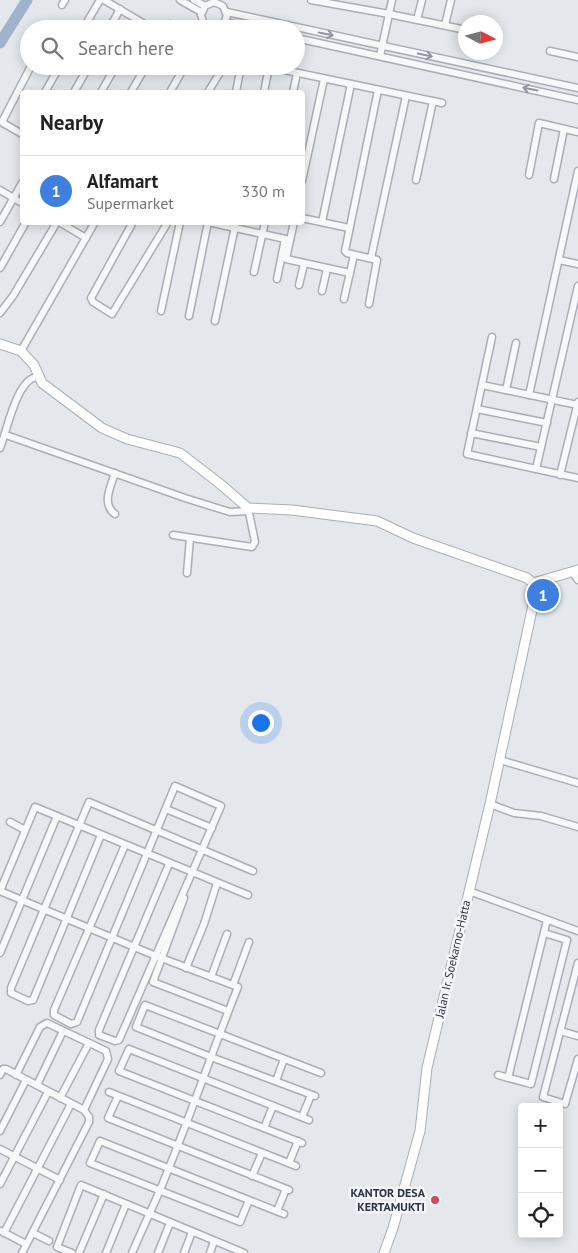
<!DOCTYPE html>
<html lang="en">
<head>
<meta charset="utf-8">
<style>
  body { margin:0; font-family:"PT Sans",sans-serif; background:#f6f6f6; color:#222 }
  .controls { position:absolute; right:15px; bottom:15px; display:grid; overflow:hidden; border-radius:5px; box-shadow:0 2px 12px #0003 }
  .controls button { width:45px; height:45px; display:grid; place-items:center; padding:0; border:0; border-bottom:1px solid #e0e0e0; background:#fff; color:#222; font:25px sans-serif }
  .compass { position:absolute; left:458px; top:15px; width:45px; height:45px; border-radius:50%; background:#fff; box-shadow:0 2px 12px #0003; rotate:96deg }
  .you { position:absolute; left:260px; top:722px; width:18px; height:18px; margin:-12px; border:4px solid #fff; border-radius:50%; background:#1a73e8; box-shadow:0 0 0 8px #1a73e833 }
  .badge { display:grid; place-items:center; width:32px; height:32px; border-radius:50%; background:#d1495b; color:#fff; font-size:16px; font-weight:700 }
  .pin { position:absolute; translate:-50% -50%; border:2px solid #fff; box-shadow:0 1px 5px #0006 }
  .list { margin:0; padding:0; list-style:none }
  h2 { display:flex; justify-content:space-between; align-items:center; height:65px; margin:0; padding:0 20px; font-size:21px }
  h2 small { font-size:16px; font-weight:400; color:#767676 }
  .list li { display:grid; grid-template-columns:32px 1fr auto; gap:15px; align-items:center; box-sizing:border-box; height:70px; padding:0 20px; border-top:1px solid #e0e0e0 }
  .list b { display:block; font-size:19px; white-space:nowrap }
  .list p { margin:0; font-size:16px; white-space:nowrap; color:#767676 }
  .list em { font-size:16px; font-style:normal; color:#767676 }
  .icon { flex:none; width:28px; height:28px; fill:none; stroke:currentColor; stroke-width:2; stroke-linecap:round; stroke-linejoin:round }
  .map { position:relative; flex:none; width:578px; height:1253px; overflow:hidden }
  .search { position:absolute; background:#fff; box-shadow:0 2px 12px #0003; left:20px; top:20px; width:285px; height:55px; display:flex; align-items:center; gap:12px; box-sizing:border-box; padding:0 18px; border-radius:28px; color:#767676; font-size:19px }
  .panel { position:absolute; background:#fff; box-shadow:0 2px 12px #0003; left:20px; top:90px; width:285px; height:135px; border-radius:5px }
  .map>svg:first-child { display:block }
</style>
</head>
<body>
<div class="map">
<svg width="578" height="1253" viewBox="0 0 578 1253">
  <rect width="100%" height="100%" fill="#e4e7ec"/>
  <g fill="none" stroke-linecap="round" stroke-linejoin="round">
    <polyline stroke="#9fb4cc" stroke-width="11" points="0,43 27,0"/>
    <defs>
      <g id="street">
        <polyline points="104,0 153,29"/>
        <polyline points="180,0 201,12"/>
        <polyline points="194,0 205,6"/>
        <polyline points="311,0 389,14 466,30"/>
        <polyline points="62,5 65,0"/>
        <polyline points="227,12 578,88"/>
        <polyline points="417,20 422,0"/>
        <polyline points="225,22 255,29"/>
        <polyline points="445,25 451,0"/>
        <polyline points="83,29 100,0"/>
        <polyline points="109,29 120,9"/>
        <polyline points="137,29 141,22"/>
        <polyline points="167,29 170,24"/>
        <polyline points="212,29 204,25 201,15 205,6 214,2 223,6 227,16 223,25 215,29"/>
        <polyline points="296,38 578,100"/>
        <polyline points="550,51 578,57"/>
        <polyline points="380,56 392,0"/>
        <polyline points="265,66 442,103"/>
        <polyline points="45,92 60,66"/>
        <polyline points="74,92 89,66"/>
        <polyline points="101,92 116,66"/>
        <polyline points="131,92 146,66"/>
        <polyline points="170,92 185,66"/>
        <polyline points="208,92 224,66"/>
        <polyline points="236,92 241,66"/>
        <polyline points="264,92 269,67"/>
        <polyline points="293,92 297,73"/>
        <polyline points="22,134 3,123 3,120 31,66"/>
        <polyline points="529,175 539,123 578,132"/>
        <polyline points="554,179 564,129"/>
        <polyline points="416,180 433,101"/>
        <polyline points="302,181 324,79"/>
        <polyline points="0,190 22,203"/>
        <polyline points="302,218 349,228"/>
        <polyline points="0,222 22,183"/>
        <polyline points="59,222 86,238"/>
        <polyline points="133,222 91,298 93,302 112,314 168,222"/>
        <polyline points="208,222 290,240"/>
        <polyline points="294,222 286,259 350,273"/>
        <polyline points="322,222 351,84"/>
        <polyline points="371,258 406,96"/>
        <polyline points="559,260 578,264"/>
        <polyline points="0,268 26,222"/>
        <polyline points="254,272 265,222"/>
        <polyline points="277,279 285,239"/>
        <polyline points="299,285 304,264"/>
        <polyline points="322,291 327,269"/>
        <polyline points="344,299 354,255"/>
        <polyline points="369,304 377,260 347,253 345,251 378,90"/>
        <polyline points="161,311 180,222"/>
        <polyline points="0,313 13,296 57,222"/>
        <polyline points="189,316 208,222"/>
        <polyline points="215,321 236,222"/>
        <polyline points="492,337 467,454 578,478"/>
        <polyline points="21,351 95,222"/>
        <polyline points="482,385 578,405"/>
        <polyline points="506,390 516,343"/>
        <polyline points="529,395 578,171"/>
        <polyline points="477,409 547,423"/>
        <polyline points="471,433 541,447"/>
        <polyline points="6,435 185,498 230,512 248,511"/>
        <path d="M0 448C7 431 17 377 38 377"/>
        <polyline points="536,469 578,286"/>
        <path d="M115 473C111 486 101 504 115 514"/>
        <polyline points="560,475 578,402"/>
        <polyline points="173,535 252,547 255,542 248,508"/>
        <polyline points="187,573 190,538"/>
        <polyline points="573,573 578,580"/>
        <polyline points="500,760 578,783"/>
        <polyline points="490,804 514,813 541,816 578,827"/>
        <polyline points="166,809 212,828"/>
        <polyline points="10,822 25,830"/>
        <polyline points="101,835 33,1000 28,1001 11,993 11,988 89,802 253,871"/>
        <polyline points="125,845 54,1010 54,1015 71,1024 77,1022 175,786 221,806 119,1040 115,1041 99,1035 99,1030 169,864"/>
        <polyline points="469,891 578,931"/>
        <polyline points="184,898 153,982 228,1011"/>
        <polyline points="0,953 57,816"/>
        <polyline points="578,963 543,1097 565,1104 578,1059"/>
        <polyline points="186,968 204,924 217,883"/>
        <polyline points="211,977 227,934"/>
        <polyline points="233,985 249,942"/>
        <polyline points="560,1031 578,1036"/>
        <polyline points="0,1075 3,1069 6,1069 84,1110 89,1117 89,1122 22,1253"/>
        <polyline points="16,1075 40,1027 47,1023 106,1051 108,1059 84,1110"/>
        <polyline points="498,1075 531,1084 567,940 544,933"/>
        <polyline points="508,1078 547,920"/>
        <polyline points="276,1081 284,1059"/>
        <polyline points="37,1085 63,1031"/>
        <polyline points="109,1092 296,1166"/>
        <polyline points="118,1096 108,1118 289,1190"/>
        <polyline points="315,1096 211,1057 136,1027 145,1005 321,1073"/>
        <polyline points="60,1098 89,1043"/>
        <polyline points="302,1117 311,1095"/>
        <polyline points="264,1128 273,1106"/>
        <polyline points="0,1131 26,1080"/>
        <polyline points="302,1143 119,1071 129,1049 309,1120"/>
        <polyline points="0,1149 60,1180"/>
        <polyline points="289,1163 298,1141"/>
        <polyline points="252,1176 262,1153"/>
        <polyline points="0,1184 48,1092"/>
        <polyline points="249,1200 240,1222 90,1163 100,1141 284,1214"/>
        <polyline points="277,1211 286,1189"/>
        <polyline points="1,1231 26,1244"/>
        <polyline points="4,1233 71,1104"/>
        <polyline points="33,1233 49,1241"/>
        <polyline points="72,1253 57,1247 81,1185 244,1253"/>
        <polyline points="79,1253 104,1194"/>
        <polyline points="106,1253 126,1204"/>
        <path d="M132 1253C141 1232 151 1211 160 1190 188 1123 211 1054 238 987L156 956 0 891 35 807 248 895"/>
        <polyline points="158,1253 170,1223"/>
        <polyline points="184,1253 192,1232"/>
        <polyline points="210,1253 214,1241"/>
      </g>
      <g id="secondary">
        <polyline points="0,344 21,351 34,365 42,383 102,428 127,439 180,453 219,483 248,508 292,510 377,521 413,538 527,578 533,583 535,592 532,610 490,804 427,1068 420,1131 393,1228 384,1253"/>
        <polyline points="533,583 578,570"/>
      </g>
    </defs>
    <use href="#street" stroke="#a9aeb7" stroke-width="9"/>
    <use href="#secondary" stroke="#a9aeb7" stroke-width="11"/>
    <use href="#street" stroke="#f7f8fa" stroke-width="6"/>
    <use href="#secondary" stroke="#fff" stroke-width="9"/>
  </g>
  <defs><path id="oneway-shaft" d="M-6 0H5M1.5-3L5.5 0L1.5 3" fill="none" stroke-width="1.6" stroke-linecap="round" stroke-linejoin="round" transform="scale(1.25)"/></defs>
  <g stroke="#9196a0">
    <use href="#oneway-shaft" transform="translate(326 34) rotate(12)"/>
    <use href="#oneway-shaft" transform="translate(425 55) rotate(12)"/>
    <use href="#oneway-shaft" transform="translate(530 89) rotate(-168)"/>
  </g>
  <circle fill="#d1495b" stroke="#f4f6f9" stroke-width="2" cx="435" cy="1200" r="5"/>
  <g text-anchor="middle" stroke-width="5" stroke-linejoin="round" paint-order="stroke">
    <g font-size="12" fill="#2b3445" stroke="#f4f6f9">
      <text transform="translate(453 959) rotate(-77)" y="4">Jalan Ir. Soekarno-Hatta</text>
    </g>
    <g font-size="12" font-weight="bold" fill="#2b3445" stroke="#f4f6f9" text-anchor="end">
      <text x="425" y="1197">KANTOR DESA<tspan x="425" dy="14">KERTAMUKTI</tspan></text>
    </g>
  </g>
</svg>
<div class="controls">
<button>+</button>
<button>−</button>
<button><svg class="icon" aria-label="locate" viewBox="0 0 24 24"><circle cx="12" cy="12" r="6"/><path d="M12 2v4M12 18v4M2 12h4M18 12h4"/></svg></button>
</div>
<svg class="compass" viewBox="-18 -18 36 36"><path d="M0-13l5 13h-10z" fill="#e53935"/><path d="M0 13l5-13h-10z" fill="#767676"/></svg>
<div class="you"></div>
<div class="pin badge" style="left:543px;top:595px;background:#3f7fe0">1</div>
<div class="search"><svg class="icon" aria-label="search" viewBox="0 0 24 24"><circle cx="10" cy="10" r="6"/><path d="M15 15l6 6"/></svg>Search here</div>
<section class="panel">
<h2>Nearby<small></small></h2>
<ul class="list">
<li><span class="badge" style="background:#3f7fe0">1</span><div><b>Alfamart</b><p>Supermarket</p></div><em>330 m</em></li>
</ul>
</section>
</div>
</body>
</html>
